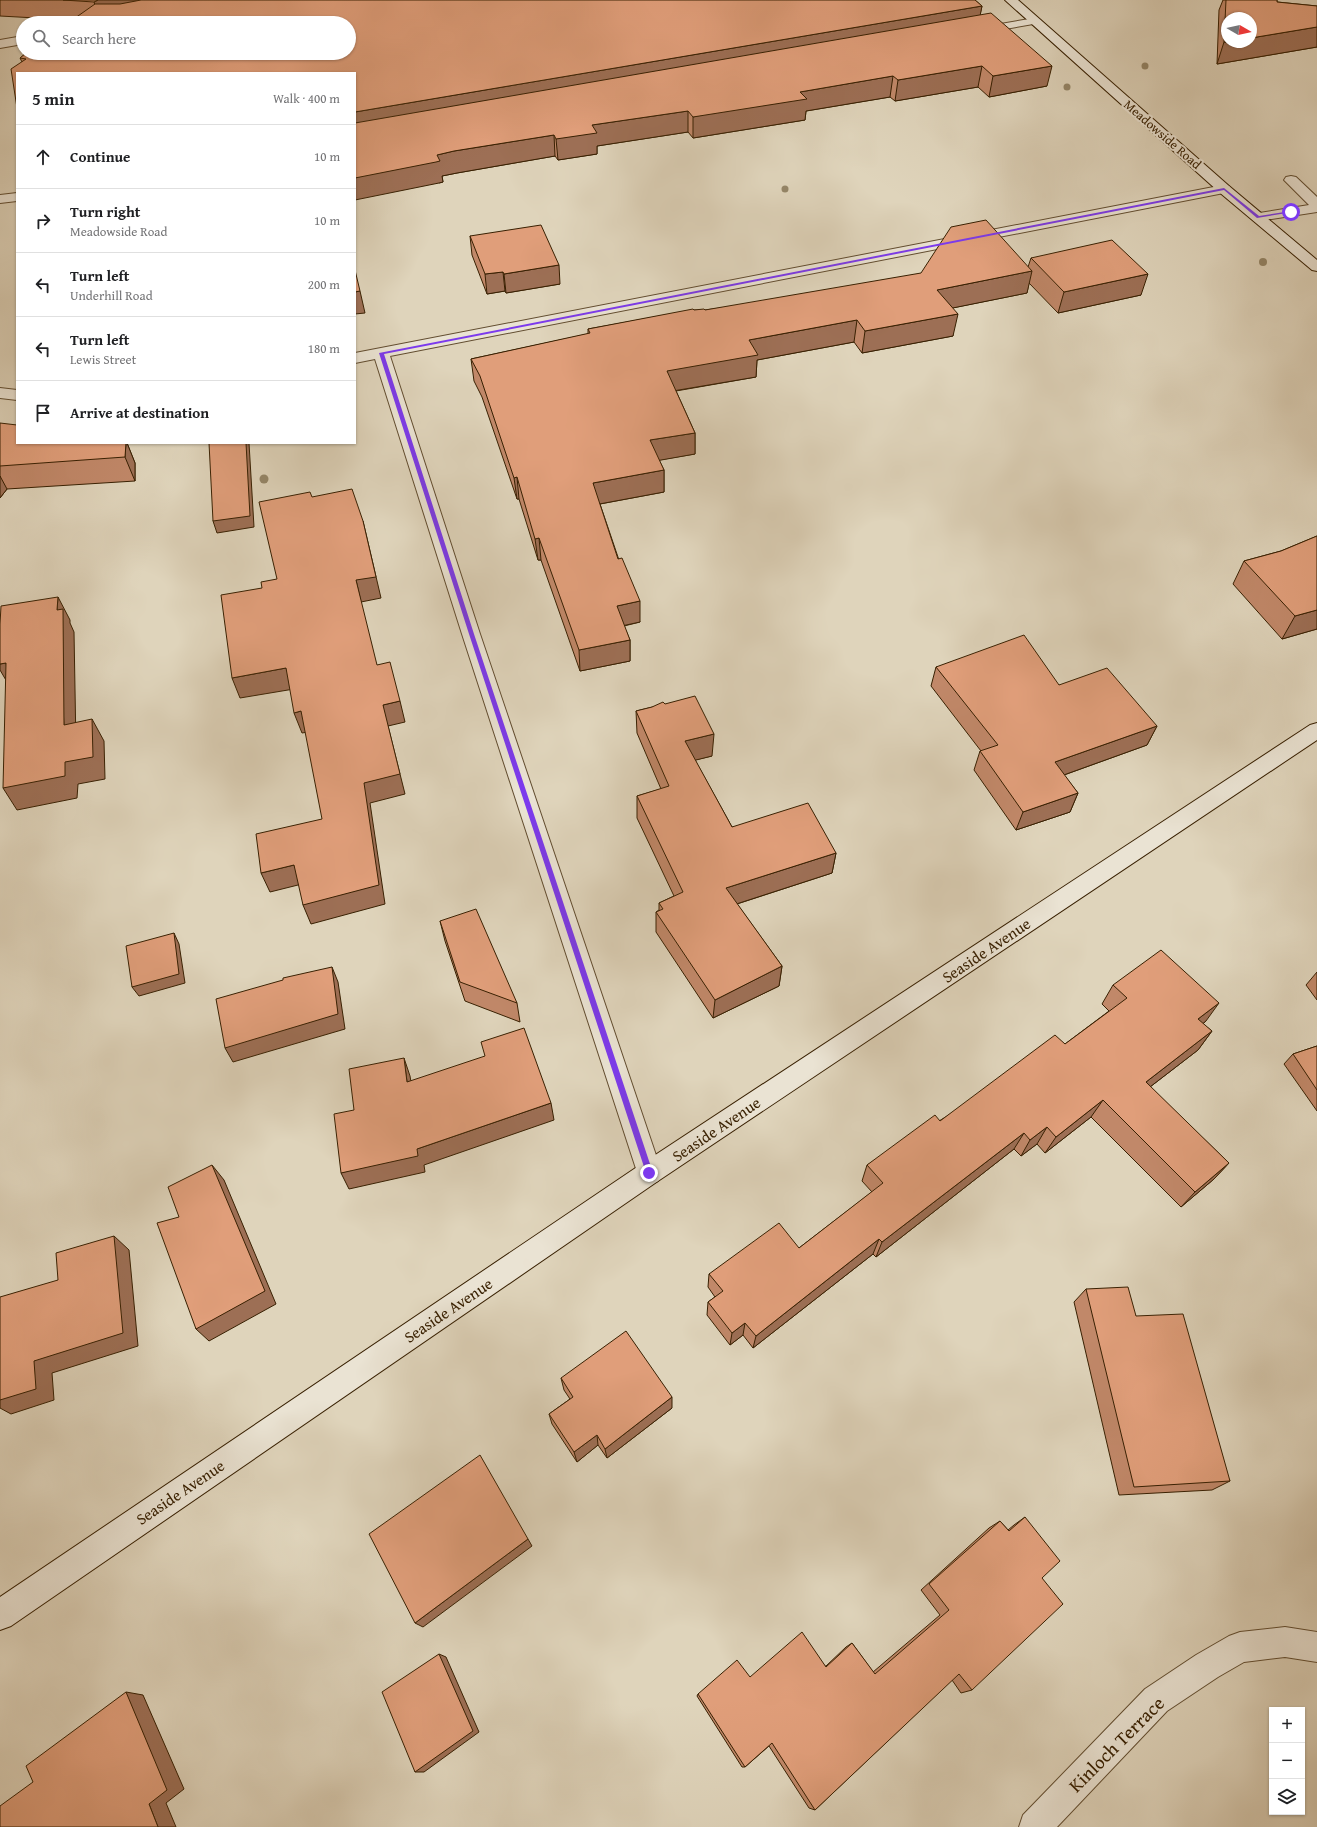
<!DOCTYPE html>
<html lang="en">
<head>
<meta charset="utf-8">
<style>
  body { margin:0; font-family:"Gentium Book Plus",serif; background:#f6f6f6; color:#202124 }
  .controls { position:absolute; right:12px; bottom:12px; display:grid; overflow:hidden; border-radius:0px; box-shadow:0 1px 3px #0004 }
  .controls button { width:36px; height:36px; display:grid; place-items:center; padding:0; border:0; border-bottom:1px solid #e0e0e0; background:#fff; color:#202124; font:20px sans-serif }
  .compass { position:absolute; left:1221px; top:12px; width:36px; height:36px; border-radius:50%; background:#fff; box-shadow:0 1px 3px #0004; rotate:99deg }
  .stop { position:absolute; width:12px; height:12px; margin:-9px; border:3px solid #7c3aed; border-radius:50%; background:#fff }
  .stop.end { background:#7c3aed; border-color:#fff; box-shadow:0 1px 4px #0008 }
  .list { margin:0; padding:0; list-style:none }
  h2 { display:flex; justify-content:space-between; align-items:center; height:52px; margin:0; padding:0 16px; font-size:17px }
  h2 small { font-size:13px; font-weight:400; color:#757577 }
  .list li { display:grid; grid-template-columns:26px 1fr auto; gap:12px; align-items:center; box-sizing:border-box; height:64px; padding:0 16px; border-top:1px solid #e0e0e0 }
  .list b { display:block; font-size:15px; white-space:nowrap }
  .list p { margin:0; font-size:13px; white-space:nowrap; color:#757577 }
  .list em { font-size:13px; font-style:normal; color:#757577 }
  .icon { flex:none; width:22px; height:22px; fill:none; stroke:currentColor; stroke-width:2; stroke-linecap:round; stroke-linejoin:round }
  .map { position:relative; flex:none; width:1317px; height:1827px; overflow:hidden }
  .search { position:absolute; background:#fff; box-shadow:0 1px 3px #0004; left:16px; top:16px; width:340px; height:44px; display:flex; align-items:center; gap:10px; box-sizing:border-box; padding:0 14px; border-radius:22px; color:#757577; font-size:15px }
  .panel { position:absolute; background:#fff; box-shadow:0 1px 3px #0004; left:16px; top:72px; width:340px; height:372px; border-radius:0px }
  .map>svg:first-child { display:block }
</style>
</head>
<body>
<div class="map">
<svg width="1317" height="1827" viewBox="0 0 1317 1827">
  <rect width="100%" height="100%" fill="#dfd4bb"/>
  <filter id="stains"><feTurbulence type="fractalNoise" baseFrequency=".005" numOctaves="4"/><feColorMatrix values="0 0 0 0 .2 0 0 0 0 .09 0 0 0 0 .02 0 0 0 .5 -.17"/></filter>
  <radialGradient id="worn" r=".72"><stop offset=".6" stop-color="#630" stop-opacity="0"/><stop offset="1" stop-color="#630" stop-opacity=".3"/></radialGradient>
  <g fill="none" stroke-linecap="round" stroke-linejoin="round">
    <defs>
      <polygon id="lane" points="1291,176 1296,177 1317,197 1317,212 1258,221 1253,220 1251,217 1253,214 1309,205 1284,180 1286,177"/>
      <g id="street">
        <polygon points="1035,18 1041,21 1039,23 977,34 971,31 977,28"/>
        <polygon points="23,36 23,44 0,48 0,40"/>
        <polygon points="1224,185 1229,186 1231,189 1229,192 390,356 480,634 662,1173 658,1181 649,1185 640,1181 462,634 375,359 355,363 355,353"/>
        <polygon points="17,193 17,201 0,203 0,195"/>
        <polygon points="0,388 17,390 17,400 0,398"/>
        <polygon points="1285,1627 1317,1632 1317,1662 1285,1657 1244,1662 1218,1677 1167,1711 1057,1827 1019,1827 1023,1815 1145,1689 1196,1655 1229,1636 1240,1632"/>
      </g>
      <g id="secondary">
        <polygon points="1005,0 1018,0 1229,186 1317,260 1317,271 1312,270 1219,192"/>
        <polygon points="1317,723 1317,740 658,1181 11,1626 0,1630 0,1597 640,1165 1310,725"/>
      </g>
    </defs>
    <use href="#lane" stroke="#624d30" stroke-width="2"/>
    <use href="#street" stroke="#624d30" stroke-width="2"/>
    <use href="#secondary" stroke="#382002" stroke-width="2"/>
    <use href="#lane" fill="#eae3d3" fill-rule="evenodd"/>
    <use href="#street" fill="#eae3d3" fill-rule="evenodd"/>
    <use href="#secondary" fill="#eae3d3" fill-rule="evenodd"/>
  </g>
  <g fill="#958668">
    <circle cx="1145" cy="66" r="3.5"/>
    <circle cx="1067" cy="87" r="3.5"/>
    <circle cx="785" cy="189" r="3.5"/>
    <circle cx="1263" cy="262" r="4"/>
    <circle cx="264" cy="479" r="4.5"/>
  </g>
  <g fill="#c18869" stroke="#382002">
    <polygon points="0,0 975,0 982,6 980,15 1047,86 989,97 978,87 895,101 890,97 806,111 805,120 693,138 688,132 597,146 597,154 558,160 555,156 457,173 442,176 443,182 439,183 355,73 22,62 20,58 72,20 0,16"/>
    <polygon points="1223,0 1277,0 1277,2 1317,6 1317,47 1217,64 1219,10"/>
    <polygon points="470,236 560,284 506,293 505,291 487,294 472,255"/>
    <polygon points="1031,258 1141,295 1058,313 1029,283 1027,293 952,308 953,336 862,353 854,342 757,360 756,377 676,391 695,433 695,454 659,460 664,470 664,492 600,504 640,622 624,626 630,640 630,661 580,671 541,560 538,560 519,499 517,499 482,397 474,381 471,359 588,334 588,329 694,310 705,310 1028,267"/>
    <polygon points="0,423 17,443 127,443 135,463 135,481 7,489 0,498"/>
    <polygon points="1317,536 1317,629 1282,639 1233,584 1244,561 1281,551"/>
    <polygon points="936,667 1059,685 1157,726 1147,745 1064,775 1078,793 1070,812 1016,830 974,770 980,751 981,751 931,686"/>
    <polygon points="665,704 712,756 695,760 732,827 836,853 832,873 737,904 782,966 779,986 713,1018 656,932 656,912 659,910 659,903 674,896 637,818 637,796 661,789 637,733 636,711"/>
    <polygon points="440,921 517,1003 520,1022 465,1001 445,941"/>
    <polygon points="1317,972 1317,1000 1306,985"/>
    <polygon points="1113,985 1206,1021 1203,1024 1212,1031 1198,1050 1150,1087 1229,1163 1214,1179 1181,1207 1091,1117 1045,1153 1037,1144 1021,1156 1014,1149 876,1257 873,1254 753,1348 743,1335 730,1345 707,1315 708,1302 715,1297 708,1287 709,1274 799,1248 872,1192 862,1181 867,1165 1065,1044 1109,1011 1102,1004"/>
    <polygon points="1317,1046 1317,1111 1284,1064 1293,1054"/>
    <polygon points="1086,1289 1136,1316 1230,1481 1212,1490 1119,1495 1074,1302"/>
    <polygon points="561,1378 672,1408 607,1458 598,1445 577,1462 552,1424 549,1414 570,1399 564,1390"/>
    <polygon points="1025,1517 1042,1578 972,1690 961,1693 952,1680 815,1810 809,1808 769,1746 745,1767 742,1767 697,1696 698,1694 750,1677 826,1666 846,1647 852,1643 873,1672 940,1615 921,1590 989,1528 1000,1521 1008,1530 1014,1525"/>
  </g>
  <g fill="#9d6f55" stroke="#382002">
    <polygon points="98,0 201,0 101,22 94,2"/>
    <polygon points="982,6 978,26 355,133 355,112"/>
    <polygon points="1317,27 1317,47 1217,64 1224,42 1251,42 1251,38"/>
    <polygon points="982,66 978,87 895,101 898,80"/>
    <polygon points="1052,66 1047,86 989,97 993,76"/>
    <polygon points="893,76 890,97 806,111 805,120 693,138 693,117 800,92"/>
    <polygon points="688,111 688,132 597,146 597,154 558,160 556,139 592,125"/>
    <polygon points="554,135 555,156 457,173 442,176 443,182 439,183 355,200 355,178 437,155 454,151"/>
    <polygon points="559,265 560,284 506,293 504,274"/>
    <polygon points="1032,271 1027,293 933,312 937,290"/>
    <polygon points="503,272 505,291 487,294 485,274"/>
    <polygon points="1148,274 1141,295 1058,313 1064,292"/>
    <polygon points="360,291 365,313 355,314 355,292"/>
    <polygon points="958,314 953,336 862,353 865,331"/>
    <polygon points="857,320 854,342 757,360 756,377 667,392 667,371 749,340"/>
    <polygon points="695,433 695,454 650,462 650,440"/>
    <polygon points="126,443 127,443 135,463 135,481 125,457"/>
    <polygon points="246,443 249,443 254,527 217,533 213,521"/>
    <polygon points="664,470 664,492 594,505 593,483"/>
    <polygon points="0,476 7,489 0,498"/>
    <polygon points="517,477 519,499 517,499 514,478"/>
    <polygon points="363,521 381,598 361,602 356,580"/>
    <polygon points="539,538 541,560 538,560 535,539"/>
    <polygon points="58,597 70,620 70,623 74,632 76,747 64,725 57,610"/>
    <polygon points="640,601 640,622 617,627 617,606"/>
    <polygon points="1317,610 1317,629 1282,639 1295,616"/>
    <polygon points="630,640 630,661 580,671 579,650"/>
    <polygon points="6,663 10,687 0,670 0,664"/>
    <polygon points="286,668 294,689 240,698 232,678"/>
    <polygon points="400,701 405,722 388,726 405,794 370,803 385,904 311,924 303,905 364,783 383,705"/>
    <polygon points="301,711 308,732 302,733 294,713"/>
    <polygon points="92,719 104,741 105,779 78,784 77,798 17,810 3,788 65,762"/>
    <polygon points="1157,726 1147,745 1047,781 1055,762"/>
    <polygon points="714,734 712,756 684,763 685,741"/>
    <polygon points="1078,793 1070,812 1016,830 1023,812"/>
    <polygon points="836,853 832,873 724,908 726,888"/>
    <polygon points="294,865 302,884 270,892 261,873"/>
    <polygon points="174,933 179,944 185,983 139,996 132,987"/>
    <polygon points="782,966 779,986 713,1018 715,1000"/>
    <polygon points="332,967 338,982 345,1029 233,1062 225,1048"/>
    <polygon points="1219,1003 1206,1021 1185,1038 1198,1019"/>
    <polygon points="1212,1031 1198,1050 1133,1100 1146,1082"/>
    <polygon points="404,1058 410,1076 414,1099 407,1082"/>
    <polygon points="1103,1100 1091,1117 1045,1153 1056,1137"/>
    <polygon points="551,1103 554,1120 424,1165 425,1172 349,1189 341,1173 417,1149"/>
    <polygon points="1047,1127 1037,1144 1021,1156 1030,1140"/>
    <polygon points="1024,1133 1014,1149 876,1257 882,1242"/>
    <polygon points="1229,1163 1214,1179 1181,1207 1195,1192"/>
    <polygon points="212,1165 224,1180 276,1304 209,1341 196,1329"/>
    <polygon points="114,1236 129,1250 138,1346 52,1373 54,1400 11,1414 0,1408 0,1400 34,1361"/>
    <polygon points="879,1239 873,1254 753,1348 756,1336"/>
    <polygon points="745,1323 743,1335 730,1345 732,1333"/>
    <polygon points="672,1397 672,1408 607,1458 605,1449"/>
    <polygon points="597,1435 598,1445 577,1462 574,1452"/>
    <polygon points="528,1539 532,1546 423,1627 415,1623"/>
    <polygon points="439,1654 446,1657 479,1732 424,1772 415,1772"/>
    <polygon points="126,1692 143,1695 184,1789 166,1803 176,1827 158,1827 149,1804"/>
  </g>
  <g fill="#e09e7a" stroke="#382002">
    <polygon points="63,0 98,0 94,2"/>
    <polygon points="141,0 975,0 982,6 355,112 355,73 17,73 17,108 11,69 26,59 20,58 26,53 349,53 349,23 68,23 95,4 120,4"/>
    <polygon points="1226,0 1277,0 1277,2 1317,6 1317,27 1251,38 1251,18 1227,18 1227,42 1224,42"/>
    <polygon points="991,13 1052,66 993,76 982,66 898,80 893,76 800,92 807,99 693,117 688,111 592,125 597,133 556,139 554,135 454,151 437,155 440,161 436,162 355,178 355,123"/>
    <polygon points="986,220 1032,271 937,290 958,314 865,331 857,320 749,340 758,355 667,371 695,433 650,440 664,470 593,483 618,559 622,558 640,601 617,606 630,640 579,650 539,538 535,539 517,477 514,478 480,376 471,359 590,333 588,329 693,309 694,310 704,309 705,310 921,273 951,227"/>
    <polygon points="541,225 559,265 504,274 503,272 485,274 470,236"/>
    <polygon points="1112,240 1148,274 1064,292 1031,258"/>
    <polygon points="355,270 360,291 355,292"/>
    <polygon points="0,423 17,425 17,443 126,443 125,457 0,466"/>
    <polygon points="209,443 246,443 250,516 213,521"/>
    <polygon points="352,489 363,521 376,577 356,580 377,665 390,662 400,701 383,705 400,774 364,783 379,885 303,905 294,865 261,873 256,834 322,819 301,711 294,713 286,668 232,678 221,595 262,588 261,582 277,579 259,502 310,492 312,497"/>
    <polygon points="1317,536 1317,610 1295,616 1244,561 1281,551"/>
    <polygon points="58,597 57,610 63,609 64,725 92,719 93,757 65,762 65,776 3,788 6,663 0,664 0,624 1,606"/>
    <polygon points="1024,635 1059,685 1107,668 1157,726 1055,762 1078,793 1023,812 980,751 998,745 936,667"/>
    <polygon points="695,696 714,734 685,741 732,827 808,803 836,853 726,888 782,966 715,1000 656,912 663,909 659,903 683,892 637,796 669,786 636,711 652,707 663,702 665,704"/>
    <polygon points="476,909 517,1003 460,982 440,921"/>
    <polygon points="174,933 179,974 132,987 126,946"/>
    <polygon points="1161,950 1219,1003 1198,1019 1212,1031 1146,1082 1229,1163 1195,1192 1103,1100 1056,1137 1047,1127 1030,1140 1024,1133 882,1242 879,1239 756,1336 745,1323 732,1333 708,1302 723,1291 709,1274 779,1223 799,1248 883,1183 867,1165 935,1115 940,1121 1055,1035 1065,1044 1127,998 1113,985"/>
    <polygon points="332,967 338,1014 225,1048 216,999 283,980 283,978"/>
    <polygon points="524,1028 551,1103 417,1149 418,1156 341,1173 334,1114 354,1110 349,1069 404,1058 407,1082 485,1056 481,1042"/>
    <polygon points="1317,1046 1317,1090 1293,1054"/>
    <polygon points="212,1165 265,1291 196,1329 157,1223 179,1217 168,1187"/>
    <polygon points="114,1236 123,1333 34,1361 36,1389 0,1400 0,1297 58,1280 56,1253"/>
    <polygon points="1128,1287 1136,1316 1183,1314 1230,1481 1134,1487 1086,1289"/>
    <polygon points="626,1331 672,1397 605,1449 597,1435 574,1452 549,1414 573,1397 561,1378"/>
    <polygon points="480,1455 528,1539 415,1623 369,1534"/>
    <polygon points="1025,1517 1060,1561 1042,1578 1063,1604 972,1690 959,1674 815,1810 772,1743 745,1767 698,1694 737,1660 750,1677 802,1632 826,1667 852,1643 875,1674 949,1610 929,1584 1000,1521 1009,1531"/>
    <polygon points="439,1654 473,1731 415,1772 382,1692"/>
    <polygon points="126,1692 167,1790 149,1804 158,1827 0,1827 0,1806 33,1782 26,1766"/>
  </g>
  <polygon fill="#7c3aed" points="1224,188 1259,216 1291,211 1293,212 1257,218 1224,190 384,354 474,634 653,1173 652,1176 647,1176 469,634 379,353"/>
  <g text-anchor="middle" stroke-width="4" stroke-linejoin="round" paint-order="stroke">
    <g font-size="13" fill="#382002" stroke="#eae3d3">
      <text transform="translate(1163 134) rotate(41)" y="5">Meadowside Road</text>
    </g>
    <g font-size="16" fill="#382002" stroke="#eae3d3">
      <text transform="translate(986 950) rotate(-34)" y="6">Seaside Avenue</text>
      <text transform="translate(716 1129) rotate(-34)" y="6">Seaside Avenue</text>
      <text transform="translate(448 1310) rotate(-34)" y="6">Seaside Avenue</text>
      <text transform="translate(180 1492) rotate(-34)" y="6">Seaside Avenue</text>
    </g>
    <g font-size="19" fill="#382002" stroke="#eae3d3">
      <text transform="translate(1116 1744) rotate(-45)" y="7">Kinloch Terrace</text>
    </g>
  </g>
  <rect width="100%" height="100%" filter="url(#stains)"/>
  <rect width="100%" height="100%" fill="url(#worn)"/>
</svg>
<div class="controls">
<button>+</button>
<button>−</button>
<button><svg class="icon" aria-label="layers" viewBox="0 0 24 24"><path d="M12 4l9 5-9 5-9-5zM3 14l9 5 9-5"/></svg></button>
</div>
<svg class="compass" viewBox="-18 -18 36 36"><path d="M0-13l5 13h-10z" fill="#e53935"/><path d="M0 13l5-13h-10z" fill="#757577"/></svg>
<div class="stop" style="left:1291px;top:212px"></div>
<div class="stop end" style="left:649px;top:1173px"></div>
<div class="search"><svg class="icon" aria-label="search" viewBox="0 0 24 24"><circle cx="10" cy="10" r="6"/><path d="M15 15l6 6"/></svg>Search here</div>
<section class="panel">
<h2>5 min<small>Walk · 400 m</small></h2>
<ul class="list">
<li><svg class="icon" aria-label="ahead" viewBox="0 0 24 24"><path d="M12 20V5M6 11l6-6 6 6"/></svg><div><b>Continue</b></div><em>10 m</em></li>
<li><svg class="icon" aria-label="right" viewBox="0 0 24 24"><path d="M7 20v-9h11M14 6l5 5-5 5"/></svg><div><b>Turn right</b><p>Meadowside Road</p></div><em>10 m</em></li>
<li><svg class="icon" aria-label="left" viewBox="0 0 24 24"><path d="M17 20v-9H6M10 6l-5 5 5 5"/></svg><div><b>Turn left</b><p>Underhill Road</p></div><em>200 m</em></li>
<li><svg class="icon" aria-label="left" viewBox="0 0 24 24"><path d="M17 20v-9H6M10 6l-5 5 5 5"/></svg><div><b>Turn left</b><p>Lewis Street</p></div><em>180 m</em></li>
<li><svg class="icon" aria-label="arrive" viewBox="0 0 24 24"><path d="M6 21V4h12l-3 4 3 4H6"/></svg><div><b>Arrive at destination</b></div></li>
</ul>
</section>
</div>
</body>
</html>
